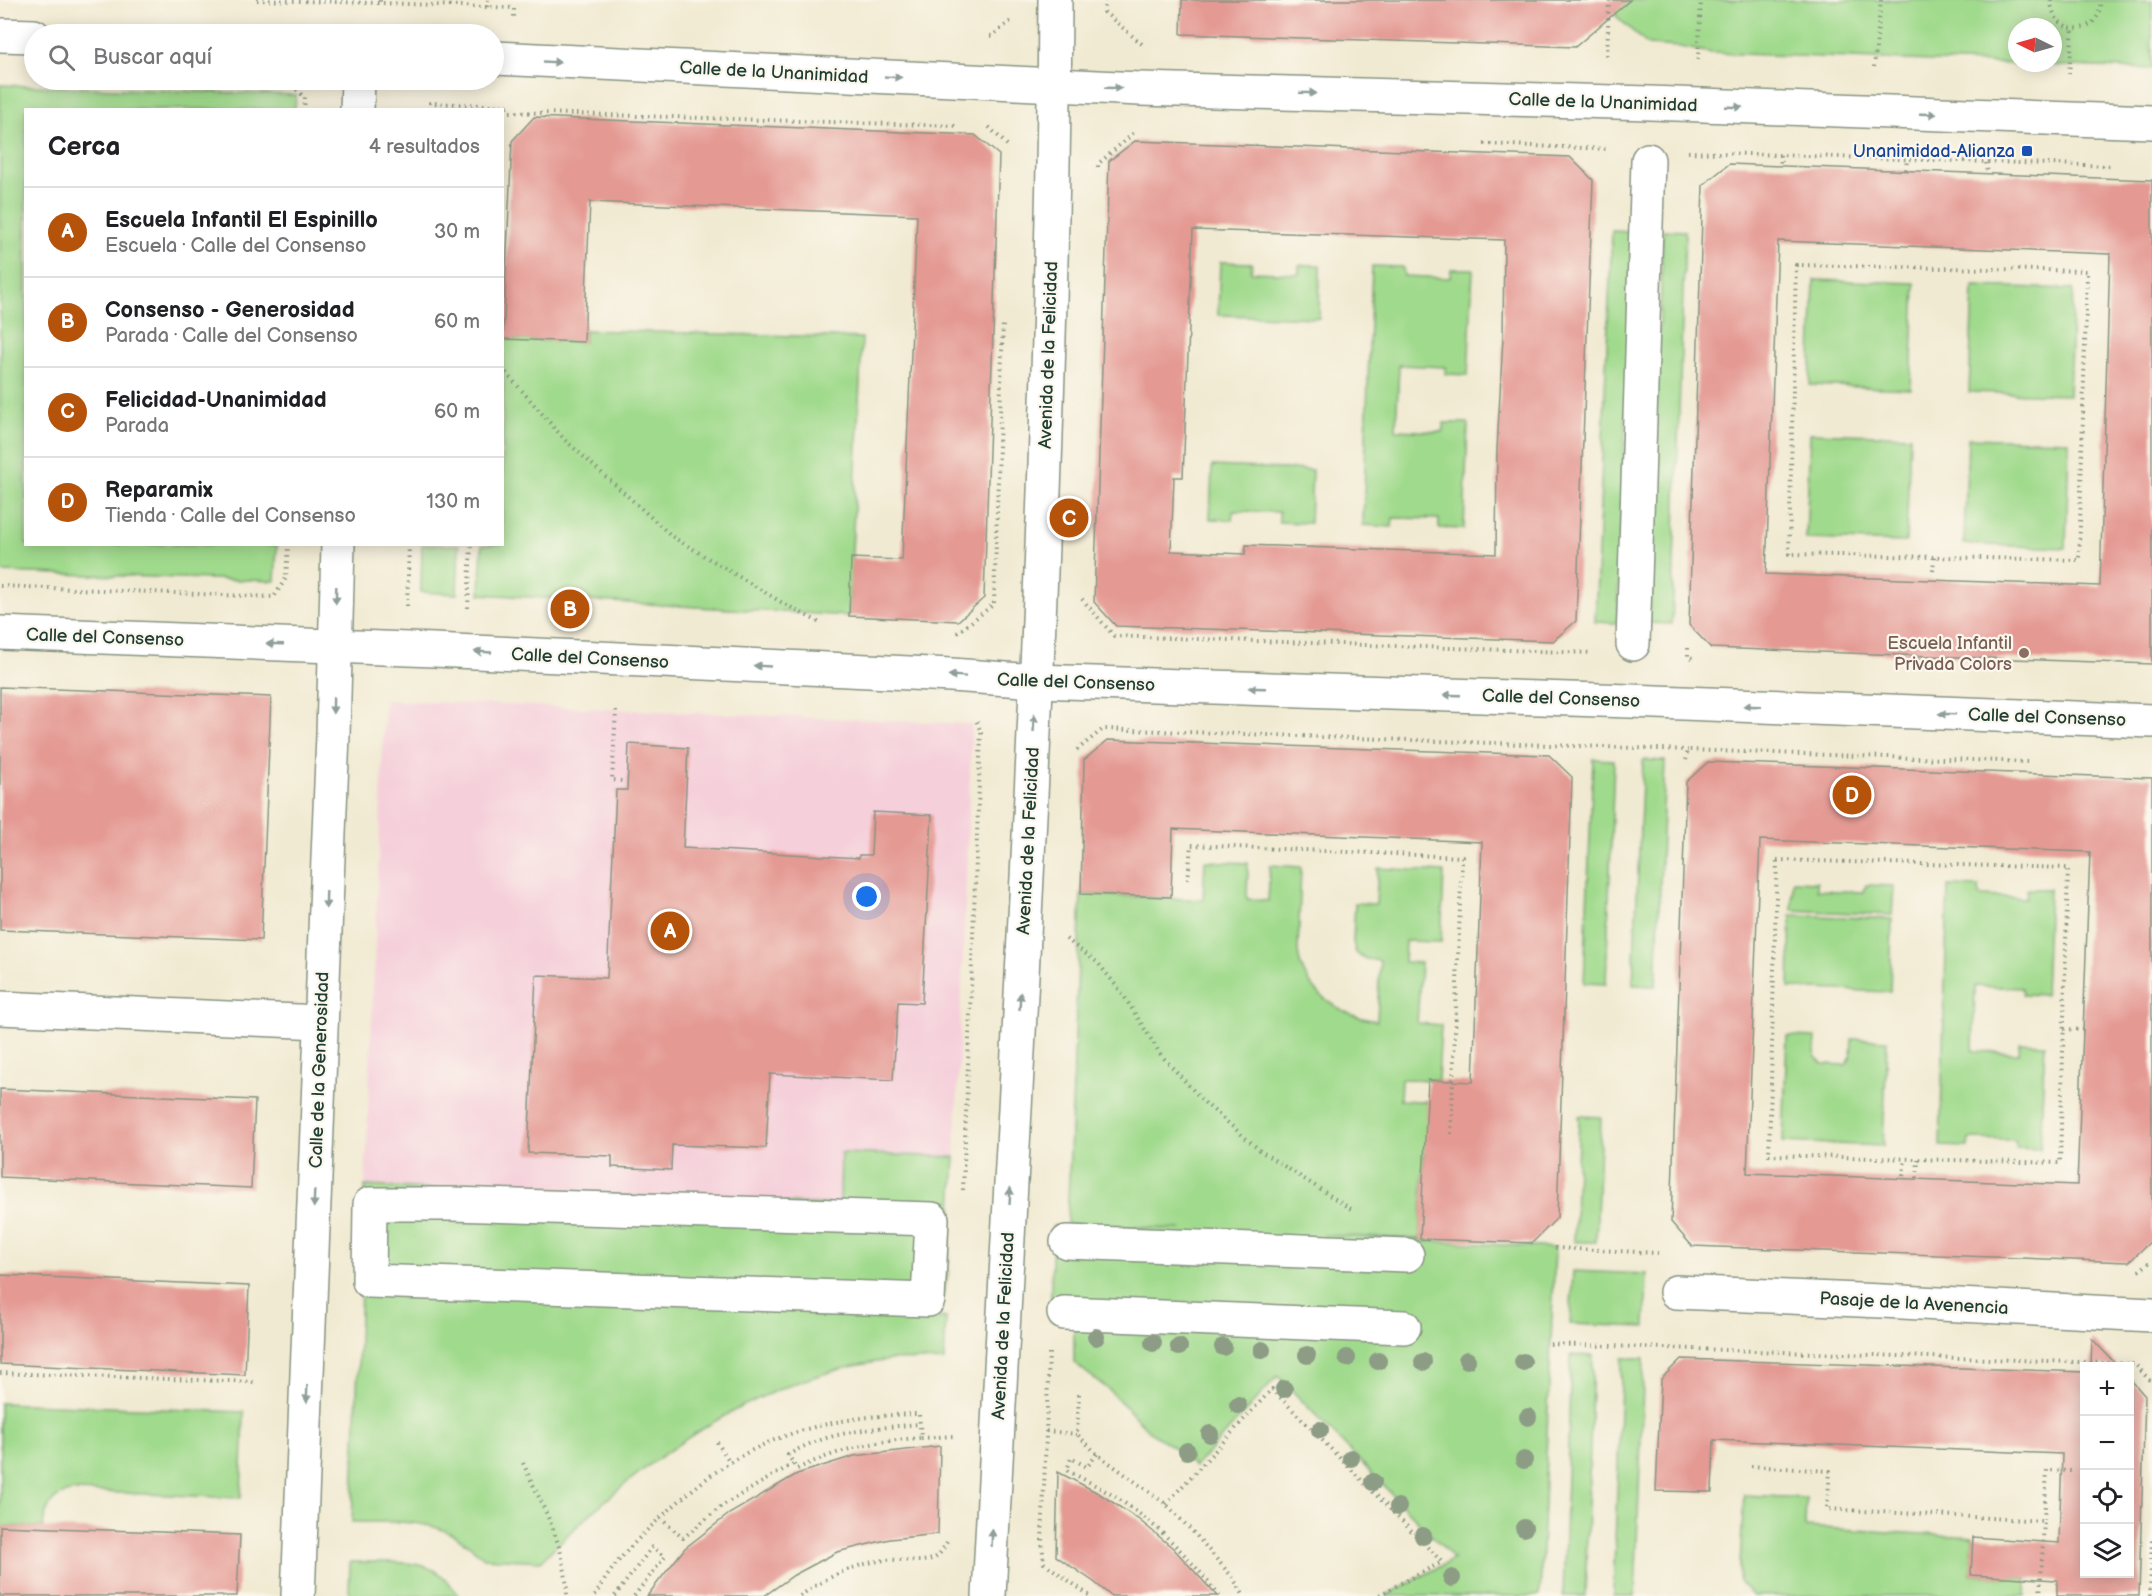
<!DOCTYPE html>
<html lang="es">
<head>
<meta charset="utf-8">
<style>
  body { margin:0; font-family:"Balsamiq Sans",sans-serif; background:#f6f6f6; color:#202124 }
  .controls { position:absolute; right:18px; bottom:18px; display:grid; overflow:hidden; border-radius:0px; box-shadow:0 3px 15px #0003 }
  .controls button { width:54px; height:54px; display:grid; place-items:center; padding:0; border:0; border-bottom:2px solid #e0e0e0; background:#fff; color:#202124; font:30px sans-serif }
  .compass { position:absolute; left:2008px; top:18px; width:54px; height:54px; border-radius:50%; background:#fff; box-shadow:0 3px 15px #0003; rotate:275deg }
  .you { position:absolute; left:867px; top:897px; width:21px; height:21px; margin:-15px; border:4px solid #fff; border-radius:50%; background:#1a73e8; box-shadow:0 0 0 9px #1a73e833 }
  .badge { display:grid; place-items:center; width:39px; height:39px; border-radius:50%; background:#b45309; color:#fff; font-size:20px; font-weight:700 }
  .pin { position:absolute; translate:-50% -50%; border:3px solid #fff; box-shadow:0 2px 6px #0006 }
  .list { margin:0; padding:0; list-style:none }
  h2 { display:flex; justify-content:space-between; align-items:center; height:78px; margin:0; padding:0 24px; font-size:26px }
  h2 small { font-size:20px; font-weight:400; color:#757577 }
  .list li { display:grid; grid-template-columns:39px 1fr auto; gap:18px; align-items:center; box-sizing:border-box; height:90px; padding:0 24px; border-top:2px solid #e0e0e0 }
  .list b { display:block; font-size:22px; white-space:nowrap }
  .list p { margin:0; font-size:20px; white-space:nowrap; color:#757577 }
  .list em { font-size:20px; font-style:normal; color:#757577 }
  .icon { flex:none; width:33px; height:33px; fill:none; stroke:currentColor; stroke-width:2; stroke-linecap:round; stroke-linejoin:round }
  .map { position:relative; flex:none; width:2152px; height:1596px; overflow:hidden }
  .search { position:absolute; background:#fff; box-shadow:0 3px 15px #0003; left:24px; top:24px; width:480px; height:66px; display:flex; align-items:center; gap:15px; box-sizing:border-box; padding:0 21px; border-radius:33px; color:#757577; font-size:22px }
  .panel { position:absolute; background:#fff; box-shadow:0 3px 15px #0003; left:24px; top:108px; width:480px; height:438px; border-radius:0px }
  .map>svg:first-child { display:block }
</style>
</head>
<body>
<div class="map">
<svg width="2152" height="1596" viewBox="0 0 2152 1596">
  <rect width="100%" height="100%" fill="#fbf7ec"/>
  <filter id="ink" filterUnits="userSpaceOnUse"><feTurbulence type="fractalNoise" baseFrequency=".0167" numOctaves="2"/><feDisplacementMap in="SourceGraphic" scale="12" xChannelSelector="R" yChannelSelector="G"/><feConvolveMatrix kernelMatrix="1 2 1 2 8 2 1 2 1" color-interpolation-filters="sRGB"/></filter>
  <filter id="wash" filterUnits="userSpaceOnUse"><feTurbulence type="fractalNoise" baseFrequency=".008" numOctaves="4" result="noise"/><feDisplacementMap in="SourceGraphic" scale="24" xChannelSelector="R" yChannelSelector="G"/><feGaussianBlur stdDeviation="1.35" result="paint"/><feColorMatrix in="noise" values="0 0 0 0 0 0 0 0 0 0 0 0 0 0 0 0 0 1.4 0 .05"/><feComposite in="paint" operator="in"/></filter>
  <g filter="url(#wash)">
    <rect width="100%" height="100%" fill="#f1ead2"/>
    <polygon fill="#f5cfda" points="385,700 972,724 955,1157 841,1153 840,1205 365,1186"/>
    <g fill="#a0da8c" stroke="#608c60" stroke-width="1.5" fill-rule="evenodd">
      <path d="M1616 0H2152V69L1712 53 1680 47 1648 45 1616 16ZM2017 27H2053V63H2017Z"/>
      <polygon points="0,85 296,95 295,109 26,110 26,544 277,545 275,581 0,572"/>
      <polygon points="1663,230 1685,231 1672,624 1649,623"/>
      <polygon points="1612,231 1633,232 1617,623 1595,622"/>
      <polygon points="1220,262 1252,263 1251,272 1299,274 1299,265 1320,265 1319,318 1218,315"/>
      <polygon points="1372,266 1403,267 1404,276 1450,278 1451,269 1473,269 1468,375 1446,374 1446,367 1399,365 1396,430 1442,432 1444,423 1468,423 1464,529 1439,528 1439,519 1393,518 1392,527 1363,525"/>
      <polygon points="1814,280 1915,283 1911,389 1810,385"/>
      <polygon points="1973,286 2073,289 2069,395 1969,392"/>
      <polygon points="585,330 862,338 849,616 480,594 482,545 502,544 503,339 584,342"/>
      <polygon points="1810,433 1910,436 1906,542 1806,539"/>
      <polygon points="1968,438 2069,441 2066,548 1964,544"/>
      <polygon points="1212,466 1312,470 1310,523 1279,522 1279,512 1233,511 1232,520 1210,519"/>
      <polygon points="422,545 459,545 457,594 421,592"/>
      <polygon points="1593,759 1614,760 1606,984 1584,983"/>
      <polygon points="1643,760 1665,761 1656,986 1633,985"/>
      <path d="M1205 861 1248 863 1247 899 1268 901 1270 865 1301 867 1298 951C1302 990 1340 1016 1377 1021L1380 961 1366 959 1356 953 1353 942 1355 903 1376 904 1378 868 1444 872 1441 942 1405 941 1404 962 1421 963 1417 1023 1441 1025 1438 1080 1401 1079 1400 1100 1437 1102 1424 1155 1420 1239 1323 1235 1555 1248 1540 1596H1385L1454 1559 1278 1376 1195 1467 1173 1447 1151 1433 1108 1389 1074 1363V1324L1050 1320 1053 1226 1182 1229 1067 1224 1081 894 1203 900Z"/>
      <polygon points="1793,881 1817,882 1817,890 1864,892 1866,885 1894,886 1892,915 1792,910"/>
      <polygon points="1948,886 1979,887 1980,896 2026,898 2027,889 2049,889 2045,995 2023,994 2022,988 1975,986 1973,1051 2019,1053 2020,1043 2045,1044 2040,1149 2016,1148 2015,1140 1969,1139 1968,1147 1940,1146"/>
      <polygon points="1791,915 1892,919 1890,992 1789,988"/>
      <polygon points="1787,1036 1816,1037 1815,1056 1823,1064 1846,1065 1851,1057 1852,1039 1887,1040 1883,1146 1783,1142"/>
      <polygon points="1579,1116 1601,1117 1596,1242 1574,1242"/>
      <path d="M841 1153 955 1157 948 1275 937 1317 946 1318 944 1361C927 1361 907 1358 890 1360 751 1377 636 1465 541 1561L484 1558C439 1515 409 1523 352 1522L365 1186 840 1205Z"/>
      <polygon points="1573,1271 1647,1274 1645,1327 1570,1324"/>
      <polygon points="1571,1355 1593,1356 1585,1596 1563,1596"/>
      <polygon points="1622,1358 1644,1358 1635,1596 1613,1596"/>
      <path d="M0 1403 244 1412 241 1498 75 1491C54 1494 45 1506 43 1527L0 1526Z"/>
      <polygon points="1744,1495 1806,1498 1805,1527 1973,1537 1971,1575 2027,1578 2026,1596 1753,1596 1739,1581"/>
      <path d="M350 1562C375 1563 421 1558 440 1574 448 1580 453 1589 459 1596H349Z"/>
    </g>
    <g id="blocks">
      <g fill="#e49993" fill-rule="evenodd">
        <polygon points="1182,0 1630,0 1575,47 1181,34"/>
        <polygon points="534,117 975,135 999,155 984,598 958,621 849,616 851,558 902,560 917,215 590,202 584,342 503,339 512,141"/>
        <path d="M1135 141 1570 157 1593 180 1576 621 1553 641 1116 626 1094 602 1109 161ZM1193 230 1504 240 1503 337 1497 450 1496 554 1246 545 1245 554 1171 551 1174 477H1183Z"/>
        <path d="M1729 164 2152 180V664L1711 648 1689 625 1703 185ZM1778 241 2110 254 2100 586 1766 574Z"/>
        <polygon points="0,687 271,697 261,940 0,930"/>
        <polygon points="1108,740 1549,755 1572,777 1557,1218 1532,1243 1420,1239 1428,1080 1473,1082 1482,842 1173,829 1171,897 1081,894 1084,760"/>
        <polygon points="629,744 688,748 683,848 859,858 859,855 871,855 873,812 932,815 922,1003 898,1002 893,1080 770,1074 766,1148 672,1145 671,1170 612,1167 612,1156 528,1153 536,975 607,978 616,790 627,790"/>
        <path d="M1708 762 2152 778V1240L2129 1262 1692 1246 1671 1222 1686 782ZM1760 840 2090 852 2077 1185 1747 1173Z"/>
        <polygon points="0,1089 255,1100 251,1188 0,1177"/>
        <polygon points="0,1275 249,1286 245,1375 0,1364"/>
        <polygon points="2092,1339 2118,1366 2091,1366"/>
        <polygon points="1681,1359 2085,1372 2085,1574 2130,1574 2130,1379 2145,1396 2139,1596 2057,1596 2057,1580 1971,1575 1973,1537 2059,1543 2062,1454 1714,1440 1712,1492 1656,1491 1661,1379"/>
        <polygon points="940,1446 938,1534 890,1539 837,1552 794,1575 764,1596 647,1596 685,1548 729,1514 797,1474 854,1456"/>
        <polygon points="1058,1472 1100,1494 1138,1519 1173,1548 1217,1596 1111,1596 1094,1582 1056,1556"/>
        <polygon points="0,1526 240,1535 237,1596 0,1596"/>
      </g>
    </g>
  </g>
  <g filter="url(#ink)">
    <use href="#blocks" fill-opacity="0" stroke="#889483" stroke-width="1.5"/>
    <g fill="none" stroke-linecap="round" stroke-linejoin="round">
      <defs>
        <g id="minor">
          <polyline points="0,35 34,36"/>
          <polyline points="494,58 1140,89 1650,103 2152,122"/>
          <polyline points="357,110 358,80"/>
          <polyline points="0,633 434,650 951,675 1036,681 1630,701 2152,721"/>
          <polyline points="1633,644 1648,160"/>
          <polyline points="0,1008 321,1022"/>
          <polygon points="370,1204 452,1204 932,1219 928,1300 369,1281"/>
          <polyline points="1067,1242 1407,1255"/>
          <polyline points="1676,1292 1882,1301 2152,1315"/>
          <polyline points="1064,1313 1404,1327"/>
          <polyline points="298,1596 333,735 338,544"/>
          <path d="M989 1596C1016 1064 1052 532 1055 0"/>
        </g>
      </defs>
      <use href="#minor" stroke="#889483" stroke-width="36"/>
      <g stroke="#889483" stroke-width="4" stroke-dasharray="1.5 4.5" stroke-linecap="butt">
        <polyline points="257,0 380,3"/>
        <polyline points="380,0 380,3 514,8 514,17"/>
        <polyline points="1105,0 1104,12 1142,44 1145,44"/>
        <polyline points="1609,0 1607,57 1609,57"/>
        <path d="M2051 0C2052 39 2104 36 2100 0"/>
        <polyline points="487,7 488,0"/>
        <polyline points="990,36 992,36 1012,20"/>
        <polyline points="1698,60 1701,0"/>
        <polyline points="1874,67 1881,0"/>
        <polyline points="2069,74 2073,28"/>
        <polyline points="142,80 291,85 305,97 304,110"/>
        <polyline points="429,110 430,103 511,106"/>
        <polyline points="510,112 958,126"/>
        <polyline points="989,127 1009,147"/>
        <polyline points="1484,144 1609,149"/>
        <polyline points="1688,152 2112,166"/>
        <polyline points="1780,155 1781,166"/>
        <polyline points="1986,163 1988,174"/>
        <polyline points="1098,167 1098,164 1135,132"/>
        <polyline points="1906,170 1907,160"/>
        <polygon points="1796,265 2087,271 2079,560 1789,554"/>
        <polyline points="502,368 565,440 673,537 781,602 822,624"/>
        <polyline points="1933,571 1934,557"/>
        <polyline points="0,586 274,597 286,578 288,544"/>
        <polyline points="1082,599 1114,636 1592,653"/>
        <polyline points="407,606 409,544"/>
        <polyline points="468,608 471,544"/>
        <polyline points="957,633 994,604 1003,322"/>
        <polyline points="1688,648 1688,657 1693,658"/>
        <polyline points="1919,666 1920,655"/>
        <polyline points="1944,667 1944,656"/>
        <polyline points="616,710 612,780 622,781"/>
        <polyline points="1077,750 1103,729 1688,750"/>
        <polyline points="1686,760 1688,750 2030,762"/>
        <polygon points="1777,860 2068,868 2060,1163 1769,1155"/>
        <polyline points="1188,880 1191,845 1462,857 1451,1134"/>
        <polyline points="1066,939 1098,963 1122,993 1161,1055 1205,1103 1262,1152 1351,1209"/>
        <polyline points="2064,1029 2086,1030"/>
        <polyline points="1903,1176 1905,1159"/>
        <polyline points="1917,1178 1918,1159"/>
        <polyline points="963,1190 981,733 976,719"/>
        <polyline points="1555,1248 1658,1253"/>
        <polyline points="2139,1271 2152,1260"/>
        <polyline points="1550,1344 2135,1364 2152,1383"/>
        <polyline points="1049,1353 1042,1542 1044,1563 1090,1596"/>
        <polyline points="0,1373 255,1382"/>
        <polyline points="1079,1394 1077,1434 1097,1454 1166,1504 1195,1534 1233,1578 1244,1596"/>
        <polyline points="1046,1431 1077,1434"/>
        <polyline points="921,1438 954,1436"/>
        <polyline points="717,1442 730,1462"/>
        <path d="M1097 1454 1087 1467 1071 1458 1067 1470C1086 1481 1106 1490 1123 1502 1161 1528 1192 1560 1219 1596"/>
        <path d="M523 1463C542 1505 567 1548 567 1596"/>
        <polyline points="1751,1466 1830,1471 1827,1509 2044,1521 2047,1470 2071,1471"/>
        <polyline points="1166,1504 1272,1389 1442,1562 1377,1596"/>
        <polyline points="660,1518 683,1538 723,1505 793,1464"/>
        <path d="M595 1596C611 1566 634 1542 659 1519 680 1500 700 1482 723 1467 781 1428 851 1415 919 1414L921 1438C877 1440 836 1450 797 1469L788 1455C826 1431 876 1428 920 1424"/>
        <polyline points="615,1596 652,1547 665,1557 634,1596"/>
        <path d="M800 1596C825 1578 854 1564 885 1560 900 1558 923 1565 936 1557 940 1554 944 1547 947 1542"/>
        <polyline points="2040,1596 2044,1521"/>
        <polyline points="2150,1596 2152,1536"/>
      </g>
      <use href="#minor" stroke="#fff" stroke-width="33"/>
    </g>
    <g fill="#8c9c85">
      <circle cx="1096" cy="1337" r="9"/>
      <circle cx="1153" cy="1343" r="9"/>
      <circle cx="1179" cy="1347" r="9"/>
      <circle cx="1223" cy="1347" r="9"/>
      <circle cx="1262" cy="1350" r="9"/>
      <circle cx="1307" cy="1355" r="9"/>
      <circle cx="1347" cy="1358" r="9"/>
      <circle cx="1467" cy="1360" r="9"/>
      <circle cx="1378" cy="1361" r="9"/>
      <circle cx="1423" cy="1362" r="9"/>
      <circle cx="1523" cy="1362" r="9"/>
      <circle cx="1284" cy="1389" r="9"/>
      <circle cx="1238" cy="1405" r="9"/>
      <circle cx="1528" cy="1417" r="9"/>
      <circle cx="1320" cy="1430" r="9"/>
      <circle cx="1210" cy="1434" r="9"/>
      <circle cx="1187" cy="1451" r="9"/>
      <circle cx="1351" cy="1458" r="9"/>
      <circle cx="1524" cy="1460" r="9"/>
      <circle cx="1373" cy="1482" r="9"/>
      <circle cx="1398" cy="1507" r="9"/>
      <circle cx="1524" cy="1528" r="9"/>
      <circle cx="1423" cy="1536" r="9"/>
      <circle cx="1452" cy="1578" r="9"/>
    </g>
    <defs><path id="oneway-solid" d="M-6-.8H1V-3.2L6.5 0L1 3.2V.8H-6Z" transform="scale(1.5)"/></defs>
    <g fill="#8f9e9a">
      <use href="#oneway-solid" transform="translate(552 62) rotate(3)"/>
      <use href="#oneway-solid" transform="translate(893 77) rotate(3)"/>
      <use href="#oneway-solid" transform="translate(1113 88) rotate(2)"/>
      <use href="#oneway-solid" transform="translate(1308 93) rotate(1)"/>
      <use href="#oneway-solid" transform="translate(1734 107) rotate(2)"/>
      <use href="#oneway-solid" transform="translate(1928 114) rotate(2)"/>
      <use href="#oneway-solid" transform="translate(336 595) rotate(92)"/>
      <use href="#oneway-solid" transform="translate(275 644) rotate(-178)"/>
      <use href="#oneway-solid" transform="translate(483 652) rotate(-177)"/>
      <use href="#oneway-solid" transform="translate(762 666) rotate(-177)"/>
      <use href="#oneway-solid" transform="translate(957 676) rotate(-176)"/>
      <use href="#oneway-solid" transform="translate(1257 688) rotate(-178)"/>
      <use href="#oneway-solid" transform="translate(1452 695) rotate(-178)"/>
      <use href="#oneway-solid" transform="translate(333 705) rotate(91)"/>
      <use href="#oneway-solid" transform="translate(1752 706) rotate(-178)"/>
      <use href="#oneway-solid" transform="translate(1947 714) rotate(-178)"/>
      <use href="#oneway-solid" transform="translate(1034 723) rotate(-87)"/>
      <use href="#oneway-solid" transform="translate(326 900) rotate(92)"/>
      <use href="#oneway-solid" transform="translate(1020 1001) rotate(-87)"/>
      <use href="#oneway-solid" transform="translate(1010 1196) rotate(-87)"/>
      <use href="#oneway-solid" transform="translate(314 1199) rotate(92)"/>
      <use href="#oneway-solid" transform="translate(307 1394) rotate(92)"/>
      <use href="#oneway-solid" transform="translate(992 1538) rotate(-87)"/>
    </g>
  </g>
  <rect fill="#1a4fb4" stroke="#fbf7ec" stroke-width="2" x="2021" y="145" width="12" height="12" rx="3"/>
  <circle fill="#8d6e63" stroke="#fbf7ec" stroke-width="2" cx="2024" cy="653" r="6"/>
  <g text-anchor="middle" stroke-width="4.5" stroke-linejoin="round" paint-order="stroke">
    <g font-size="18" fill="#1f3d34" stroke="#fbf7ec">
      <text transform="translate(774 72) rotate(3)" y="6">Calle de la Unanimidad</text>
      <text transform="translate(1603 102) rotate(2)" y="6">Calle de la Unanimidad</text>
      <text transform="translate(1048 355) rotate(-88)" y="6">Avenida de la Felicidad</text>
      <text transform="translate(105 637) rotate(2)" y="6">Calle del Consenso</text>
      <text transform="translate(590 658) rotate(3)" y="6">Calle del Consenso</text>
      <text transform="translate(1076 682) rotate(2)" y="6">Calle del Consenso</text>
      <text transform="translate(1561 698) rotate(2)" y="6">Calle del Consenso</text>
      <text transform="translate(2047 717) rotate(2)" y="6">Calle del Consenso</text>
      <text transform="translate(1028 841) rotate(-87)" y="6">Avenida de la Felicidad</text>
      <text transform="translate(319 1070) rotate(-88)" y="6">Calle de la Generosidad</text>
      <text transform="translate(1914 1303) rotate(3)" y="6">Pasaje de la Avenencia</text>
      <text transform="translate(1003 1326) rotate(-87)" y="6">Avenida de la Felicidad</text>
    </g>
    <g font-size="18" fill="#164399" stroke="#fbf7ec" text-anchor="end">
      <text x="2015" y="157">Unanimidad-Alianza</text>
    </g>
    <g font-size="18" fill="#785e54" stroke="#fbf7ec" text-anchor="end">
      <text x="2012" y="649">Escuela Infantil<tspan x="2012" dy="21">Privada Colors</tspan></text>
    </g>
  </g>
</svg>
<div class="controls">
<button>+</button>
<button>−</button>
<button><svg class="icon" aria-label="locate" viewBox="0 0 24 24"><circle cx="12" cy="12" r="6"/><path d="M12 2v4M12 18v4M2 12h4M18 12h4"/></svg></button>
<button><svg class="icon" aria-label="layers" viewBox="0 0 24 24"><path d="M12 4l9 5-9 5-9-5zM3 14l9 5 9-5"/></svg></button>
</div>
<svg class="compass" viewBox="-18 -18 36 36"><path d="M0-13l5 13h-10z" fill="#e53935"/><path d="M0 13l5-13h-10z" fill="#757577"/></svg>
<div class="you"></div>
<div class="pin badge" style="left:670px;top:931px">A</div>
<div class="pin badge" style="left:570px;top:609px">B</div>
<div class="pin badge" style="left:1069px;top:518px">C</div>
<div class="pin badge" style="left:1852px;top:795px">D</div>
<div class="search"><svg class="icon" aria-label="search" viewBox="0 0 24 24"><circle cx="10" cy="10" r="6"/><path d="M15 15l6 6"/></svg>Buscar aquí</div>
<section class="panel">
<h2>Cerca<small>4 resultados</small></h2>
<ul class="list">
<li><span class="badge">A</span><div><b>Escuela Infantil El Espinillo</b><p>Escuela · Calle del Consenso</p></div><em>30 m</em></li>
<li><span class="badge">B</span><div><b>Consenso - Generosidad</b><p>Parada · Calle del Consenso</p></div><em>60 m</em></li>
<li><span class="badge">C</span><div><b>Felicidad-Unanimidad</b><p>Parada</p></div><em>60 m</em></li>
<li><span class="badge">D</span><div><b>Reparamix</b><p>Tienda · Calle del Consenso</p></div><em>130 m</em></li>
</ul>
</section>
</div>
</body>
</html>
